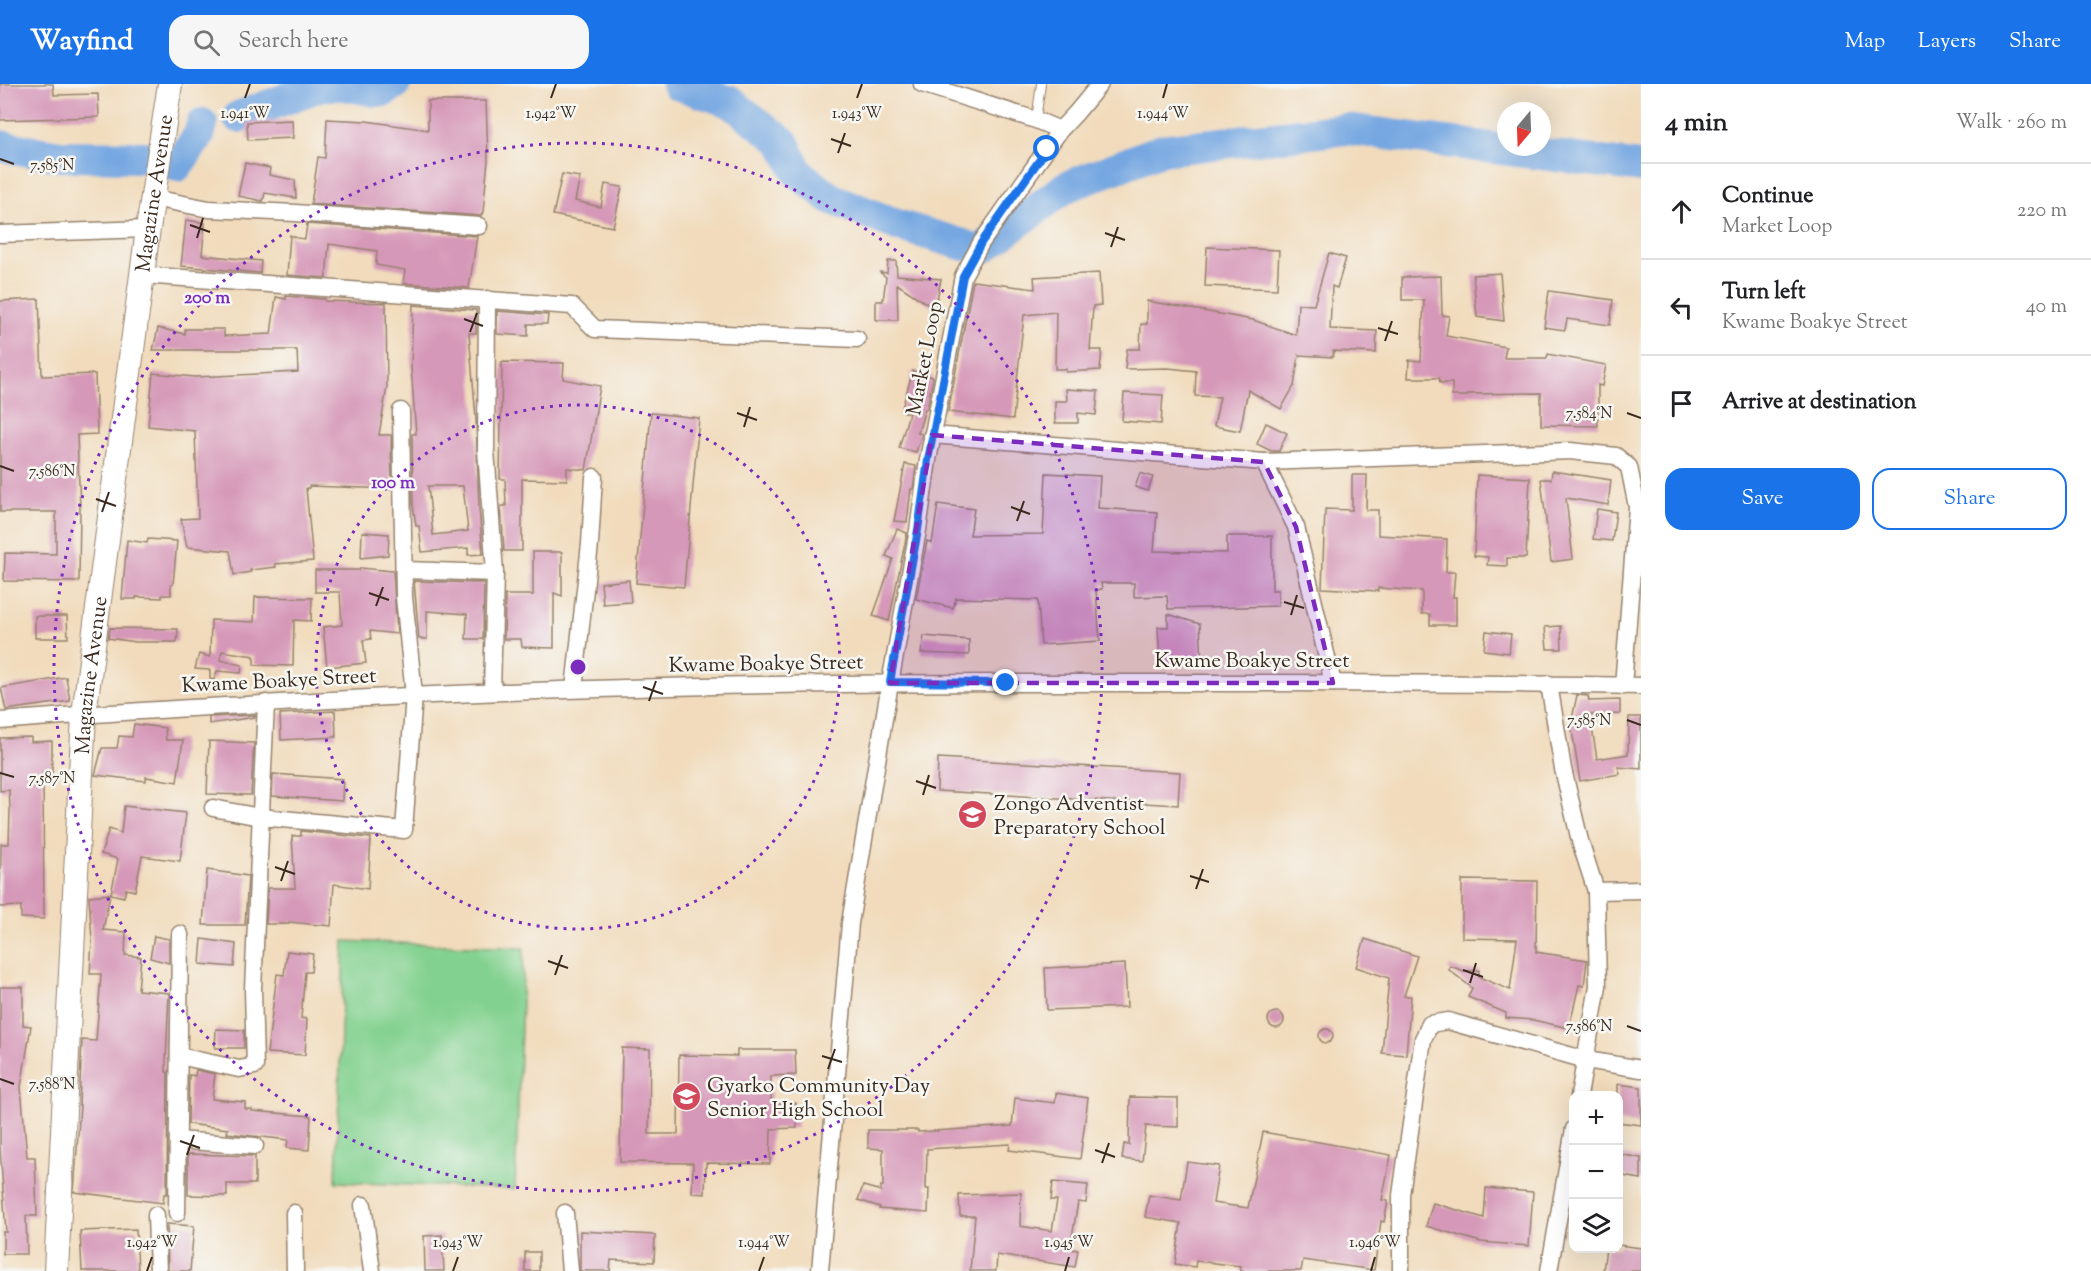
<!DOCTYPE html>
<html lang="en">
<head>
<meta charset="utf-8">
<style>
  body { margin:0; font-family:"Sorts Mill Goudy",serif; background:#f6f6f6; color:#202124 }
  .controls { position:absolute; right:18px; bottom:18px; display:grid; overflow:hidden; border-radius:12px; box-shadow:0 6px 24px #0002 }
  .controls button { width:54px; height:54px; display:grid; place-items:center; padding:0; border:0; border-bottom:2px solid #e0e0e0; background:#fff; color:#202124; font:30px sans-serif }
  .compass { position:absolute; left:1497px; top:18px; width:54px; height:54px; border-radius:50%; background:#fff; box-shadow:0 6px 24px #0002; rotate:199deg }
  .stop { position:absolute; width:18px; height:18px; margin:-14px; border:4px solid #1a73e8; border-radius:50%; background:#fff }
  .stop.end { background:#1a73e8; border-color:#fff; box-shadow:0 2px 6px #0008 }
  .list { margin:0; padding:0; list-style:none }
  h2 { display:flex; justify-content:space-between; align-items:center; height:78px; margin:0; padding:0 24px; font-size:26px }
  h2 small { font-size:20px; font-weight:400; color:#757577 }
  .list li { display:grid; grid-template-columns:39px 1fr auto; gap:18px; align-items:center; box-sizing:border-box; height:96px; padding:0 24px; border-top:2px solid #e0e0e0 }
  .list b { display:block; font-size:22px; white-space:nowrap }
  .list p { margin:0; font-size:20px; white-space:nowrap; color:#757577 }
  .list em { font-size:20px; font-style:normal; color:#757577 }
  .actions { display:flex; gap:12px; padding:18px 24px }
  .actions a { flex:1; padding:14px 0; border:2px solid #1a73e8; border-radius:18px; text-align:center; font-size:21px; color:#1a73e8 }
  .actions .main { background:#1a73e8; color:#fff }
  .icon { flex:none; width:33px; height:33px; fill:none; stroke:currentColor; stroke-width:2; stroke-linecap:round; stroke-linejoin:round }
  .map { position:relative; flex:none; width:1641px; height:1187px; overflow:hidden }
  header { display:flex; align-items:center; gap:36px; box-sizing:border-box; height:84px; padding:0 30px; background:#1a73e8; color:#fff }
  header strong { font-size:28px }
  nav { display:flex; gap:33px; margin-inline-start:auto; font-size:21px }
  .search { width:420px; height:54px; background:#f6f6f6; display:flex; align-items:center; gap:15px; box-sizing:border-box; padding:0 21px; border-radius:18px; color:#757577; font-size:22px }
  main { display:flex }
  aside { flex:1; background:#fff }
  .map>svg:first-child { display:block }
</style>
</head>
<body>
<header>
<strong>Wayfind</strong>
<div class="search"><svg class="icon" aria-label="search" viewBox="0 0 24 24"><circle cx="10" cy="10" r="6"/><path d="M15 15l6 6"/></svg>Search here</div>
<nav><a>Map</a><a>Layers</a><a>Share</a></nav>
</header>
<main>
<div class="map">
<svg width="1641" height="1187" viewBox="0 0 1641 1187">
  <rect width="100%" height="100%" fill="#f6f6f2"/>
  <filter id="ink" filterUnits="userSpaceOnUse"><feTurbulence type="fractalNoise" baseFrequency=".0167" numOctaves="2"/><feDisplacementMap in="SourceGraphic" scale="12" xChannelSelector="R" yChannelSelector="G"/><feConvolveMatrix kernelMatrix="1 2 1 2 8 2 1 2 1" color-interpolation-filters="sRGB"/></filter>
  <filter id="wash" filterUnits="userSpaceOnUse"><feTurbulence type="fractalNoise" baseFrequency=".008" numOctaves="4" result="noise"/><feDisplacementMap in="SourceGraphic" scale="24" xChannelSelector="R" yChannelSelector="G"/><feGaussianBlur stdDeviation="1.35" result="paint"/><feColorMatrix in="noise" values="0 0 0 0 0 0 0 0 0 0 0 0 0 0 0 0 0 1.4 0 .05"/><feComposite in="paint" operator="in"/></filter>
  <g filter="url(#wash)">
    <rect width="100%" height="100%" fill="#f1dbbc"/>
    <polygon fill="#83d190" stroke="#5f7e57" stroke-width="1.5" points="344,857 524,864 515,1105 336,1098"/>
    <g fill="none" stroke-linecap="round" stroke-linejoin="round">
      <g stroke="#76a7e1" stroke-width="32">
        <polyline points="677,0 730,18 783,58 798,89 830,114 897,141 964,161"/>
        <polyline points="238,33 322,1 345,1 375,7 385,7 395,0"/>
        <polyline points="0,62 60,72 146,73"/>
        <polyline points="177,82 199,51 202,40"/>
        <polyline points="985,163 1066,103 1161,66 1346,45 1641,83"/>
      </g>
    </g>
    <g id="blocks">
      <g fill="#d698b8" fill-rule="evenodd">
        <polygon points="0,0 53,0 54,11 98,10 99,33 0,36"/>
        <polygon points="428,17 486,17 488,76 483,128 481,132 311,120 318,73 325,74 327,35 366,37 428,46"/>
        <polygon points="292,36 293,54 248,56 247,38"/>
        <polygon points="245,79 270,84 269,91 295,96 296,114 265,109 263,117 238,112"/>
        <polygon points="562,90 580,93 575,117 601,123 605,100 622,103 613,143 553,131"/>
        <polygon points="186,136 205,139 202,171 261,177 260,189 181,182"/>
        <polygon points="307,140 477,152 469,204 403,199 405,186 376,181 377,167 329,160 326,194 287,191 290,151 297,154 305,155"/>
        <polygon points="1207,163 1279,166 1277,205 1205,202"/>
        <polygon points="1329,169 1346,174 1337,204 1332,202 1330,245 1377,247 1376,269 1333,267 1333,273 1299,271 1294,302 1281,325 1248,306 1240,347 1214,342 1220,313 1195,312 1196,287 1168,284 1125,285 1127,265 1140,265 1141,240 1147,240 1147,217 1253,236 1296,251 1298,220 1314,221"/>
        <polygon points="888,177 896,177 897,191 941,195 935,225 897,200 898,236 876,236 876,217 883,217 886,193 879,188 887,189"/>
        <polygon points="1099,189 1101,221 1093,222 1090,266 1102,266 1100,286 1066,288 1066,285 1055,285 1056,228 1024,231 1013,335 948,328 973,197 1035,205 1034,193"/>
        <polygon points="1500,189 1504,237 1477,233 1473,191"/>
        <polygon points="1441,192 1442,231 1449,232 1446,252 1506,263 1504,274 1547,274 1548,270 1606,281 1602,302 1598,301 1598,342 1541,341 1541,309 1468,310 1468,312 1452,312 1452,299 1440,299 1439,294 1408,294 1409,276 1421,277 1424,216 1402,216 1402,193"/>
        <polygon points="1549,207 1613,216 1610,241 1567,235 1565,246 1544,243"/>
        <polygon points="286,212 325,215 325,217 386,219 387,303 379,351 391,351 392,405 309,402 309,404 306,404 313,477 275,480 276,483 250,486 251,488 234,491 230,467 187,463 181,435 198,434 195,347 148,342 153,289 195,293 298,288 297,266 153,266 158,244 185,250 185,245 224,245 224,252 271,250 276,213 286,215"/>
        <polygon points="39,215 42,292 95,290 97,350 77,351 80,425 79,498 4,497 5,469 56,470 56,428 0,428 0,217"/>
        <path d="M413 221 476 226V249H469L476 335 479 424 483 470 468 471V464L422 468 419 442H416L413 420 412 350H416L411 283ZM428 402H463L468 447 433 451Z"/>
        <polygon points="497,227 548,231 547,240 528,240 528,252 497,250"/>
        <polygon points="502,278 564,279 563,295 600,302 586,386 567,384 567,396 522,395 522,467 504,467 501,422 506,422 505,395 500,395"/>
        <polygon points="913,287 933,293 927,325 925,325 918,349 922,350 916,368 899,364 909,329 901,327"/>
        <polygon points="1066,305 1098,307 1096,331 1078,329 1078,339 1055,339 1055,317 1067,317"/>
        <polygon points="1124,309 1163,311 1161,340 1122,337"/>
        <polygon points="651,329 699,334 684,503 636,499"/>
        <polygon points="1266,339 1287,349 1279,367 1271,367 1257,360"/>
        <polygon points="905,380 916,382 913,405 911,405 907,438 894,437"/>
        <polygon points="1552,387 1611,396 1608,421 1566,414 1573,475 1551,478 1541,395 1551,395"/>
        <polygon points="1046,389 1100,392 1098,424 1157,428 1154,467 1227,469 1227,452 1272,452 1272,506 1278,506 1278,522 1168,525 1167,512 1134,513 1134,499 1101,499 1102,505 1096,506 1100,557 1041,561 1038,516 956,514 953,524 916,515 927,457 932,459 938,420 974,425 970,451 1043,450"/>
        <polygon points="1140,389 1153,393 1148,407 1135,403"/>
        <polygon points="1352,391 1367,391 1366,426 1378,426 1378,451 1447,455 1446,488 1455,488 1453,513 1456,513 1456,541 1430,541 1430,530 1422,530 1422,507 1378,504 1378,507 1322,504 1325,425 1352,426"/>
        <polygon points="1477,391 1530,394 1526,474 1507,474 1507,482 1487,481 1488,473 1474,472"/>
        <polygon points="1597,425 1616,428 1612,457 1593,455"/>
        <polygon points="897,445 907,449 889,537 873,532 893,475 886,472"/>
        <polygon points="362,448 389,450 388,471 361,474"/>
        <polygon points="148,455 177,457 173,500 171,501 171,511 162,511 162,514 136,513 136,515 122,515 127,456 147,459"/>
        <polygon points="533,468 562,468 562,512 554,509 554,564 522,563 521,555 504,555 505,511 533,511"/>
        <polygon points="360,484 393,487 397,550 370,547 371,555 363,556 366,579 327,583 323,543 342,541 340,508 315,508 315,486 360,486"/>
        <polygon points="629,496 631,518 603,520 601,499"/>
        <polygon points="414,497 484,499 483,555 466,555 467,530 427,527 427,555 419,555"/>
        <polygon points="255,513 312,514 311,537 294,536 293,582 254,581 254,572 222,567 220,576 242,581 241,589 217,587 214,596 210,595 210,586 195,585 199,570 210,573 211,536 254,538"/>
        <polygon points="1168,530 1200,540 1202,579 1160,581 1158,543 1168,543"/>
        <polygon points="35,532 67,532 68,554 35,554"/>
        <polygon points="1561,542 1562,565 1547,565 1545,543"/>
        <polygon points="110,544 178,545 177,558 136,558 108,554"/>
        <polygon points="1486,547 1511,550 1509,569 1484,566"/>
        <polygon points="924,552 969,556 969,571 921,569"/>
        <polygon points="66,593 70,617 6,626 1,604"/>
        <polygon points="1577,611 1588,612 1589,617 1620,616 1620,630 1590,631 1597,675 1628,670 1629,633 1641,633 1641,685 1618,683 1620,690 1580,697 1571,640"/>
        <polygon points="335,627 336,653 281,656 280,630"/>
        <polygon points="255,631 255,633 209,640 209,633"/>
        <polygon points="134,640 165,644 166,656 183,656 177,698 146,693 146,697 95,691 102,664 117,664 119,652 132,653"/>
        <polygon points="31,653 31,658 52,657 52,689 43,689 44,835 21,834 21,822 0,823 1,760 9,760 10,725 9,706 0,707 0,654"/>
        <polygon points="209,657 254,659 251,711 207,710"/>
        <polygon points="938,674 1180,688 1178,721 937,707"/>
        <polygon points="273,690 343,695 342,717 272,712"/>
        <polygon points="124,722 186,729 180,777 142,772 135,807 126,805 124,813 111,810 118,775 101,770 109,745 121,749"/>
        <polygon points="301,747 371,754 368,805 334,800 331,842 289,838 289,840 266,840 268,804 295,804 292,752 301,752"/>
        <polygon points="207,786 248,792 245,841 203,841"/>
        <polygon points="1462,796 1537,797 1536,868 1587,876 1584,902 1579,901 1569,944 1533,936 1506,934 1506,929 1468,913 1472,904 1448,885 1450,882 1464,887 1479,886 1479,893 1510,906 1517,855 1462,854"/>
        <polygon points="110,810 103,846 126,848 125,871 141,873 138,906 169,909 166,977 166,988 168,988 167,1110 164,1110 163,1119 74,1108 80,1021 79,1021 82,956 96,957 101,890 90,890 92,856 89,812"/>
        <polygon points="154,852 169,855 169,879 150,874"/>
        <polygon points="202,855 236,860 234,883 200,880"/>
        <polygon points="1365,855 1417,872 1404,912 1411,912 1406,971 1382,969 1389,894 1356,883"/>
        <polygon points="287,867 313,870 311,888 305,888 301,934 307,935 305,971 267,969 277,890 284,891"/>
        <polygon points="1125,880 1127,923 1047,926 1045,884"/>
        <polygon points="0,903 23,903 23,941 31,942 21,1003 27,1073 35,1073 37,1132 26,1132 27,1170 3,1170 3,1148 6,1148 0,1065"/>
        <circle cx="1276" cy="936" r="8"/>
        <polygon points="216,945 244,946 244,964 215,964"/>
        <circle cx="1326" cy="952" r="7"/>
        <polygon points="622,964 650,965 649,1050 678,1050 679,971 737,972 737,966 795,966 796,991 771,992 771,1019 796,1019 797,1044 771,1045 770,1080 706,1079 705,1110 692,1109 693,1079 620,1078"/>
        <polygon points="196,986 215,990 212,1015 245,1018 245,1025 252,1025 252,1027 311,1032 309,1066 287,1064 288,1056 227,1049 228,1045 188,1040 189,991 195,992"/>
        <polygon points="1618,1000 1641,1003 1641,1041 1618,1038"/>
        <polygon points="1056,1009 1088,1014 1080,1075 1009,1066 1010,1060 927,1065 926,1105 929,1105 928,1129 879,1125 880,1123 858,1116 863,1102 881,1107 881,1102 883,1102 883,1065 868,1064 868,1046 918,1046 918,1048 1012,1042 1015,1014 1055,1019"/>
        <polygon points="1130,1013 1178,1014 1178,1043 1146,1042 1142,1077 1122,1075 1124,1060 1129,1061"/>
        <polygon points="1263,1048 1391,1071 1382,1116 1388,1117 1384,1138 1381,1137 1374,1186 1303,1176 1301,1187 1240,1187 1241,1182 1196,1177 1195,1183 1175,1180 1181,1139 1145,1133 1149,1111 1181,1116 1187,1078 1219,1082 1213,1119 1248,1124"/>
        <polygon points="188,1070 255,1072 255,1100 227,1100 227,1112 188,1111"/>
        <polygon points="1618,1070 1641,1074 1641,1095 1618,1091"/>
        <polygon points="1053,1098 1088,1101 1086,1119 1078,1118 1070,1165 1078,1166 1075,1183 997,1171 996,1187 970,1187 975,1132 960,1132 959,1111 1021,1109 1020,1142 1052,1147 1057,1116 1051,1116"/>
        <polygon points="1486,1104 1533,1108 1529,1162 1481,1158 1426,1142 1433,1119 1484,1134"/>
        <polygon points="167,1140 194,1142 190,1187 168,1187"/>
        <polygon points="136,1145 138,1187 82,1187 80,1147"/>
        <polygon points="580,1147 655,1151 654,1178 611,1176 610,1187 580,1187"/>
        <polygon points="442,1151 444,1187 425,1187 424,1152"/>
        <polygon points="1618,1161 1641,1164 1641,1187 1603,1187 1606,1164 1618,1164"/>
        <rect x="525" y="1168" width="14" height="19"/>
      </g>
    </g>
  </g>
  <g filter="url(#ink)">
    <use href="#blocks" fill-opacity="0" stroke="#96826d" stroke-width="1.5"/>
    <g fill="none" stroke-linecap="round" stroke-linejoin="round">
      <defs>
        <polyline id="lane" points="1036,36 1041,0"/>
        <g id="street">
          <polyline points="922,0 1036,36 1060,46"/>
          <polyline points="153,114 209,125 295,129 479,142"/>
          <polyline points="0,150 148,145"/>
          <polyline points="142,191 572,222 595,245 857,255"/>
          <polyline points="487,215 486,366 495,489 492,608"/>
          <polyline points="932,351 1264,378 1296,443 1333,599"/>
          <polyline points="1264,378 1570,367 1616,372 1629,383 1637,423 1623,602"/>
          <polyline points="404,486 495,489"/>
          <polyline points="1549,600 1563,685 1580,757 1596,807 1598,902 1579,1012"/>
          <polyline points="574,605 590,460 594,393"/>
          <path d="M0 637C93 629 186 624 280 619 546 603 813 598 1080 599 1267 599 1454 598 1641 602"/>
          <polyline points="213,724 260,733 404,746 414,611 404,513 401,327"/>
          <polyline points="1596,807 1641,806"/>
          <polyline points="179,972 239,985 255,982 253,905 266,619"/>
          <polyline points="178,1056 255,1062"/>
          <polyline points="363,1121 372,1187"/>
          <polyline points="177,1129 180,850"/>
          <polyline points="294,1129 295,1187"/>
          <polyline points="565,1129 570,1187"/>
          <polyline points="156,1131 158,1187"/>
          <polyline points="820,1187 850,839 890,599 918,446 928,376 963,192 981,159 1060,46 1076,29 1100,0"/>
          <polyline points="1401,1187 1401,1111 1423,955 1430,940 1448,937 1586,976 1641,985"/>
          <polyline points="1549,1187 1574,1045"/>
        </g>
        <g id="secondary">
          <path id="s1" d="M56 1187 84 630 148 145 170 0"/>
        </g>
      </defs>
      <use href="#lane" stroke="#96826d" stroke-width="10"/>
      <use href="#street" stroke="#96826d" stroke-width="19"/>
      <use href="#secondary" stroke="#96826d" stroke-width="26"/>
      <use href="#lane" stroke="#fff" stroke-width="8"/>
      <use href="#street" stroke="#fff" stroke-width="16"/>
      <use href="#secondary" stroke="#fff" stroke-width="24"/>
    </g>
  </g>
  <g fill="none" stroke-linecap="round" stroke-linejoin="round" filter="url(#ink)">
    <polyline stroke="#1a73e8" stroke-width="8" points="1006,599 890,598 918,446 928,376 963,192 981,159 1047,65"/>
  </g>
  <path fill="#7b2cbf" fill-opacity="0.2" stroke="#7b2cbf" stroke-width="4.5" stroke-dasharray="12 8" stroke-linejoin="round" d="M932 351 1264 378 1296 443 1333 599H890Z"/>
  <path fill="none" stroke="#3b2a1e" stroke-width="2" d="M245 14 250 0M551 14 556 0M857 14 862 0M1163 14 1167 0M831 55 851 62M838 69 845 49M0 75 14 80M190 141 210 148M1105 149 1125 156M197 154 203 134M1111 163 1118 143M464 235 483 242M1378 244 1398 250M470 248 477 229M1385 257 1392 237M737 329 757 336M1627 329 1641 334M744 343 750 323M0 382 14 387M96 415 116 422M1011 423 1030 430M102 428 109 408M1017 437 1024 417M369 509 389 516M1284 518 1304 524M376 522 383 503M1291 531 1297 511M643 603 663 610M649 617 656 597M1627 636 1641 641M0 689 14 693M916 697 936 704M923 711 929 691M275 783 295 790M1190 792 1209 798M281 797 288 777M1196 805 1203 785M548 877 568 884M1463 886 1483 893M555 891 562 871M1470 899 1476 879M1627 942 1641 947M822 972 842 978M828 985 835 965M0 995 14 1000M180 1057 200 1064M1095 1066 1115 1073M187 1071 194 1051M1102 1079 1109 1059M147 1187 152 1173M453 1187 458 1173M759 1187 764 1173M1065 1187 1069 1173M1371 1187 1375 1173"/>
  <g fill="none" stroke="#7b2cbf" stroke-width="3" stroke-dasharray="3 6">
    <circle cx="578" cy="583" r="262"/>
    <circle cx="578" cy="583" r="524"/>
  </g>
  <defs>
    <symbol id="school-disc" viewBox="-11 -11 22 22"><circle r="9.5" fill="#d1495b" stroke="#f6f6f2"/><path d="M0-5L7-2L0 1L-7-2ZM-4 1L0 2.5L4 1V4Q0 6-4 4Z" fill="#fff"/></symbol>
  </defs>
  <g fill-rule="evenodd">
    <use href="#school-disc" x="956" y="714" width="33" height="33"/>
    <use href="#school-disc" x="670" y="996" width="33" height="33"/>
  </g>
  <g text-anchor="middle" stroke-width="5" stroke-linejoin="round" paint-order="stroke">
    <g font-size="21" fill="#3b2a1e" stroke="#f6f6f2">
      <text dy="7" stroke="none"><textPath href="#s1" startOffset="1083">Magazine Avenue</textPath></text>
      <text transform="translate(924 274) rotate(-79)" y="7">Market Loop</text>
      <text x="1252" y="583">Kwame Boakye Street</text>
      <text transform="translate(766 579) rotate(-1)" y="7">Kwame Boakye Street</text>
      <text dy="7" stroke="none"><textPath href="#s1" startOffset="597">Magazine Avenue</textPath></text>
      <text transform="translate(279 596) rotate(-3)" y="7">Kwame Boakye Street</text>
    </g>
    <g font-size="21" fill="#3b2a1e" stroke="#f6f6f2" text-anchor="start">
      <text x="994" y="726">Zongo Adventist<tspan x="994" dy="24">Preparatory School</tspan></text>
      <text x="707" y="1008">Gyarko Community Day<tspan x="707" dy="24">Senior High School</tspan></text>
    </g>
  </g>
  <g font-size="15" text-anchor="middle" fill="#3b2a1e" stroke="#f6f6f2" stroke-width="5" stroke-linejoin="round" paint-order="stroke">
    <text x="245" y="34">1.941°W</text>
    <text x="551" y="34">1.942°W</text>
    <text x="857" y="34">1.943°W</text>
    <text x="1163" y="34">1.944°W</text>
    <text x="52" y="86">7.585°N</text>
    <text x="1589" y="334">7.584°N</text>
    <text x="52" y="392">7.586°N</text>
    <text x="1589" y="641">7.585°N</text>
    <text x="52" y="699">7.587°N</text>
    <text x="1589" y="947">7.586°N</text>
    <text x="52" y="1005">7.588°N</text>
    <text x="152" y="1163">1.942°W</text>
    <text x="458" y="1163">1.943°W</text>
    <text x="764" y="1163">1.944°W</text>
    <text x="1069" y="1163">1.945°W</text>
    <text x="1375" y="1163">1.946°W</text>
  </g>
  <circle cx="578" cy="583" r="9" fill="#7b2cbf" stroke="#f6f6f2" stroke-width="3"/>
  <g font-size="18" text-anchor="middle" font-weight="bold" fill="#7b2cbf" stroke="#f6f6f2" stroke-width="5" stroke-linejoin="round" paint-order="stroke">
    <text x="207" y="219">200 m</text>
    <text x="393" y="404">100 m</text>
  </g>
</svg>
<div class="controls">
<button>+</button>
<button>−</button>
<button><svg class="icon" aria-label="layers" viewBox="0 0 24 24"><path d="M12 4l9 5-9 5-9-5zM3 14l9 5 9-5"/></svg></button>
</div>
<svg class="compass" viewBox="-18 -18 36 36"><path d="M0-13l5 13h-10z" fill="#e53935"/><path d="M0 13l5-13h-10z" fill="#757577"/></svg>
<div class="stop" style="left:1047px;top:65px"></div>
<div class="stop end" style="left:1006px;top:599px"></div>
</div>
<aside>
<h2>4 min<small>Walk · 260 m</small></h2>
<ul class="list">
<li><svg class="icon" aria-label="ahead" viewBox="0 0 24 24"><path d="M12 20V5M6 11l6-6 6 6"/></svg><div><b>Continue</b><p>Market Loop</p></div><em>220 m</em></li>
<li><svg class="icon" aria-label="left" viewBox="0 0 24 24"><path d="M17 20v-9H6M10 6l-5 5 5 5"/></svg><div><b>Turn left</b><p>Kwame Boakye Street</p></div><em>40 m</em></li>
<li><svg class="icon" aria-label="arrive" viewBox="0 0 24 24"><path d="M6 21V4h12l-3 4 3 4H6"/></svg><div><b>Arrive at destination</b></div></li>
</ul>
<div class="actions"><a class="main">Save</a><a>Share</a></div>
</aside>
</main>
</body>
</html>
